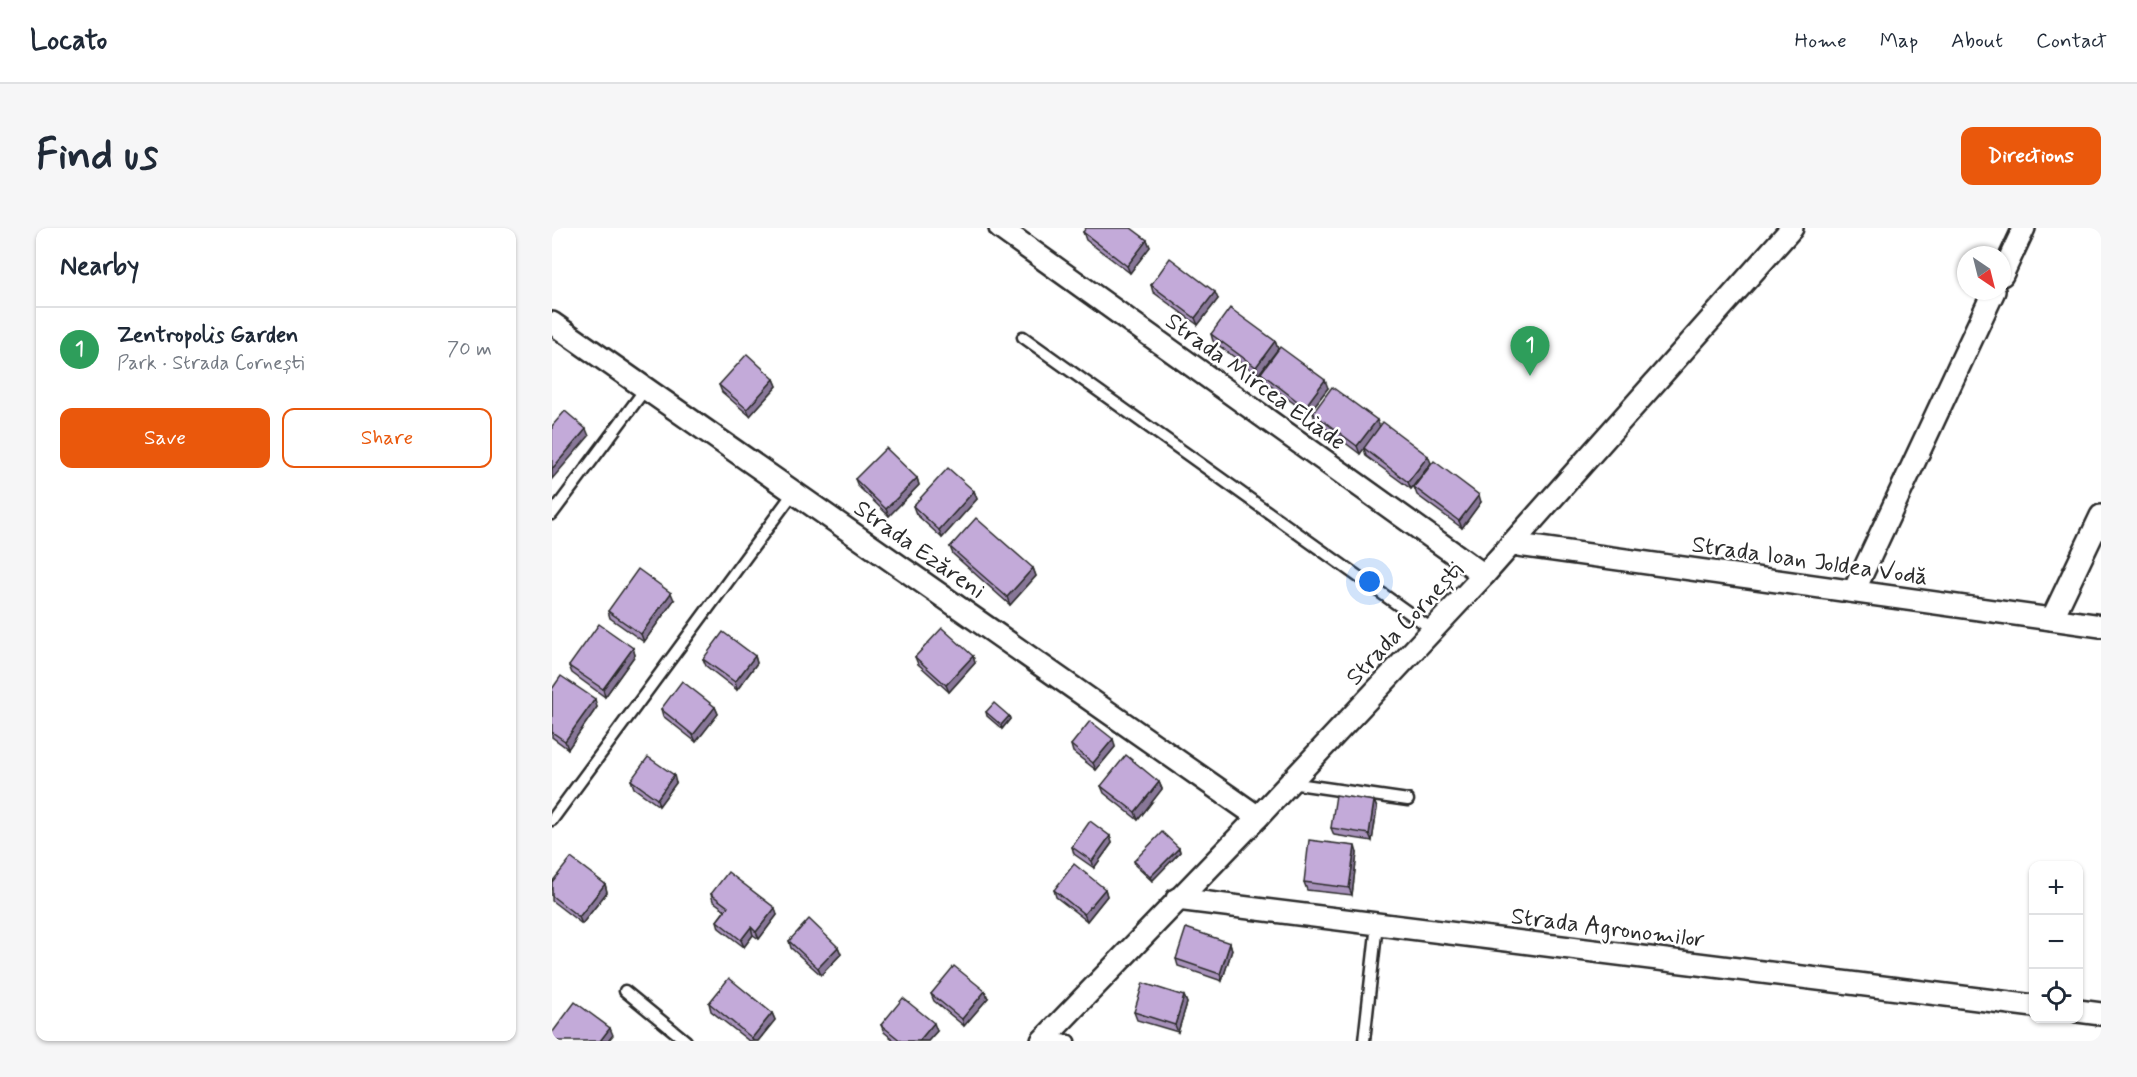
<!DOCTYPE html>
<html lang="en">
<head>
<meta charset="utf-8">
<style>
  body { margin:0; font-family:Mynerve,sans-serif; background:#f6f6f7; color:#1f2937 }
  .controls { position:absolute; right:18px; bottom:18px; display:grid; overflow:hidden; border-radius:12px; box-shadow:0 2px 4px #0004 }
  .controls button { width:54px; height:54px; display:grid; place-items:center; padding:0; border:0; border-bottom:2px solid #e0e1e3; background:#fff; color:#1f2937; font:30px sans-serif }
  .compass { position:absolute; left:1405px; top:18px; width:54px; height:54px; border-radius:50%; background:#fff; box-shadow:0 2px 4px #0004; rotate:145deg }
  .you { position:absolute; left:818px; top:354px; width:21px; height:21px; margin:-15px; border:4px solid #fff; border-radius:50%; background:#1a73e8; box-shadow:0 0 0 9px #1a73e833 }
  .badge { display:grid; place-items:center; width:39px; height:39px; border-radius:50%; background:#ea580c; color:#fff; font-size:20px; font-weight:700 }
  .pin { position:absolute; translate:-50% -50px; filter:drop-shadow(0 2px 3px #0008) }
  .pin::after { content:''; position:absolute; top:32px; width:21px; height:18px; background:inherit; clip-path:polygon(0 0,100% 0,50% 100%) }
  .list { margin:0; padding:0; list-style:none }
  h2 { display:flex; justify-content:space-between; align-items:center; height:78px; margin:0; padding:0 24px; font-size:26px }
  h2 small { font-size:20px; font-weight:400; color:#747a83 }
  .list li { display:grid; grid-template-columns:39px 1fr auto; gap:18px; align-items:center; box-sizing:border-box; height:84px; padding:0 24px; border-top:2px solid #e0e1e3 }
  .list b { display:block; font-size:22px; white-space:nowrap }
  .list p { margin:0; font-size:20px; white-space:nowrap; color:#747a83 }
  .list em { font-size:20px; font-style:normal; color:#747a83 }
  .actions { display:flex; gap:12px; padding:18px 24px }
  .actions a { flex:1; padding:14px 0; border:2px solid #ea580c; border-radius:12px; text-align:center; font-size:21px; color:#ea580c }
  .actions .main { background:#ea580c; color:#fff }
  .icon { flex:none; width:33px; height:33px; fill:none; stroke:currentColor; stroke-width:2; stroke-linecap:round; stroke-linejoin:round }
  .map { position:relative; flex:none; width:1549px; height:813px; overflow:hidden; border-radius:12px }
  header { display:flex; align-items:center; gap:36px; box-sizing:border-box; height:84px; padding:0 30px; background:#fff; border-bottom:2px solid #e0e1e3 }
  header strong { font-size:28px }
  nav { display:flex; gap:33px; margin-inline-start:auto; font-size:21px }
  .intro { display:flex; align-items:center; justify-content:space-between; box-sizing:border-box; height:144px; padding:0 36px }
  h1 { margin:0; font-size:42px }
  .button { padding:15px 27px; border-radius:12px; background:#ea580c; color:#fff; font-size:21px; font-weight:700 }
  main { display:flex; gap:36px; padding:0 36px }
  aside { flex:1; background:#fff; border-radius:12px; box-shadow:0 2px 4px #0004 }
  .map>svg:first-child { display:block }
</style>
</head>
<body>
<header>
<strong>Locato</strong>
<nav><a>Home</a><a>Map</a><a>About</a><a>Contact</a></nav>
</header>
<div class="intro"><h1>Find us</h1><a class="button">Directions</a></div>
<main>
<aside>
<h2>Nearby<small></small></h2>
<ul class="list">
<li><span class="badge" style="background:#2e9e5b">1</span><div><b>Zentropolis Garden</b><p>Park · Strada Cornești</p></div><em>70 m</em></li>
</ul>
<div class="actions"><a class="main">Save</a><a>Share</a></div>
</aside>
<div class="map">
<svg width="1549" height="813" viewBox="0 0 1549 813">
  <rect width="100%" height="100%" fill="#fff"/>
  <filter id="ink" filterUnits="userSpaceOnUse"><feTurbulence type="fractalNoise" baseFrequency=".0167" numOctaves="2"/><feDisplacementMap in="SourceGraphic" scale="12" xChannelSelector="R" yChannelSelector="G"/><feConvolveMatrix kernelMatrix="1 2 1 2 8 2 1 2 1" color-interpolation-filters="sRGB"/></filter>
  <g filter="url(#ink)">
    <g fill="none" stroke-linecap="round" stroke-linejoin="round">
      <defs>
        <g id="service">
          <polyline points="471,109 881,402"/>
          <polyline points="0,286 94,160"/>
          <polyline points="738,555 856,572"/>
          <polyline points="0,592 242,264"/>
          <polyline points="73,763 134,813"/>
          <polyline points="493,810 517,813"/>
          <polyline points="812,813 825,696"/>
        </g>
        <g id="minor">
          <polyline points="448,0 932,347"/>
          <polyline points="1450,47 1472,0"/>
          <polyline points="0,95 706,589"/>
          <polyline points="959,316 1549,398"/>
          <polyline points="1302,363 1442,63"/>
          <polyline points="1500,391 1549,288"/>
          <polyline points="625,671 1482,778"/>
          <polyline points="1526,783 1549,786"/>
          <polyline points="490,813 706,589 932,347 1240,0"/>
        </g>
      </defs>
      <use href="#service" stroke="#2b2b2b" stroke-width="15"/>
      <use href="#minor" stroke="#2b2b2b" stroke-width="26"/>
      <use href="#service" stroke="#fff" stroke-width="10"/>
      <use href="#minor" stroke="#fff" stroke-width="21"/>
    </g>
    <g fill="#a892bb" stroke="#2b2b2b" stroke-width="1.5">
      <polygon points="531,4 595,12 598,19 578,45 534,12"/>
      <polygon points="599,57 666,71 646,97 601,64"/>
      <polygon points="659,106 723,113 726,121 706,147 661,113"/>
      <polygon points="709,145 776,160 756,186 711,152"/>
      <polygon points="222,151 225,158 198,188 170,164 167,157"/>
      <polygon points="761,185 827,199 879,235 859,261 814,228 812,220 808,226 763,192"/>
      <polygon points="365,250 367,257 337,288 306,258 303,251"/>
      <polygon points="862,259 929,274 910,300 865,267"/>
      <polygon points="422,263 425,271 390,310 364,286 361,278"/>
      <polygon points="398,319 481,340 484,348 458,377 401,326"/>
      <polygon points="122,372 92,414 58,390 56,383"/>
      <polygon points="81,420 83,427 53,469 20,445 17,438"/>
      <polygon points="203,428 205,435 185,462 154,438 151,431"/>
      <polygon points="421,428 423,435 397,464 366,436 363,429"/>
      <polygon points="0,461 45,479 16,521 0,509"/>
      <polygon points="163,479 166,486 144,514 111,488 109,481"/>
      <polygon points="434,484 457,488 458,491 450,501 435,488"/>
      <polygon points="561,511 563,519 544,542 521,524 519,517"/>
      <polygon points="79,552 124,555 107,578 82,560"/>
      <polygon points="607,554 610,561 586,592 552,565 549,558"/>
      <polygon points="822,573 825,580 820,613 782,607 779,600"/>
      <polygon points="558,608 560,615 542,640 522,626 520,619"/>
      <polygon points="627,620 628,624 600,653 583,637 582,633"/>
      <polygon points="805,625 800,667 755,662 752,654"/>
      <polygon points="0,654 53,656 55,664 30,696 0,673"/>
      <polygon points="553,661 555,668 535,693 504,669 502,662"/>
      <polygon points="159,666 225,687 207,711 201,707 192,719 167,700 165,693 173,682 161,673"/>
      <polygon points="237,713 286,719 289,726 269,747 239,720"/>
      <polygon points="678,715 680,722 670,753 626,738 624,731"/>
      <polygon points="379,766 436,770 412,798 382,773"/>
      <polygon points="632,768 635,775 626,804 585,792 582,784"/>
      <polygon points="157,775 220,785 223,792 206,813 197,813 159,783"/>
      <polygon points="329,797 385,803 376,813 343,813 332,804"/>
    </g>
    <g fill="#887798" stroke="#2b2b2b" stroke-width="1.5">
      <polygon points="595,12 598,19 578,45 575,38"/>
      <polygon points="663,64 666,71 646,97 643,90"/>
      <polygon points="723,113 726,121 706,147 704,139"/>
      <polygon points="222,151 225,158 198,188 195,181"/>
      <polygon points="773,152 776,160 756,186 753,179"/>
      <polygon points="825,192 828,199 808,226 805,218"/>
      <polygon points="34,201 37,208 0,251 0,241"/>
      <polygon points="876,228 879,235 859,261 856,254"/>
      <polygon points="365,250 367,257 337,288 334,281"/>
      <polygon points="422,263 425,271 390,310 387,302"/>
      <polygon points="927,267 929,274 910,300 907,293"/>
      <polygon points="481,340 484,348 458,377 455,369"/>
      <polygon points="119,365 122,372 92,414 89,406"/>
      <polygon points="81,420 83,427 53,469 51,461"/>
      <polygon points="203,428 205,435 185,462 183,454"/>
      <polygon points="421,428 423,435 397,464 394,457"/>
      <polygon points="43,471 45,479 16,521 13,513"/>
      <polygon points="163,479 166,486 144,514 141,507"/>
      <polygon points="457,488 458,491 450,501 449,497"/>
      <polygon points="561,511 563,519 544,542 541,535"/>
      <polygon points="122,547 124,555 107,578 105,571"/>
      <polygon points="607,554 610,561 586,592 583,584"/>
      <polygon points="822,573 825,580 820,613 817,606"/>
      <polygon points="558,608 560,615 542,640 540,633"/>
      <polygon points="803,618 805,625 800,667 797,660"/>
      <polygon points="627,620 628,624 600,653 598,649"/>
      <polygon points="53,656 55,664 30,696 27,689"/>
      <polygon points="553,661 555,668 535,693 532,686"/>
      <polygon points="223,680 225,687 207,711 204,704"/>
      <polygon points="199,699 201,707 192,719 189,712"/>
      <polygon points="678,715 680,722 670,753 668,746"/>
      <polygon points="286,719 289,726 269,747 266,740"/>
      <polygon points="433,763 436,770 412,798 410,791"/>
      <polygon points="632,768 635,775 626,804 623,797"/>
      <polygon points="220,785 223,792 206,813 201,813 200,810"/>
      <polygon points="382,795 385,803 376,813 367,813"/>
      <polygon points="58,800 61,807 56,813 48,813"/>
    </g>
    <g fill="#c3aad9" stroke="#2b2b2b" stroke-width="1.5">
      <polygon points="534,0 579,0 595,12 575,38 531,4"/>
      <polygon points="618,30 663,64 643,90 599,57"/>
      <polygon points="678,80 723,113 704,139 659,106"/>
      <polygon points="728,119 773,152 753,179 709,145"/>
      <polygon points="195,126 222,151 195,181 167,157"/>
      <polygon points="780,159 825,192 805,218 761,185"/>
      <polygon points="13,183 34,201 0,241 0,198"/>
      <polygon points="831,194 876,228 856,254 812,220"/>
      <polygon points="334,220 365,250 334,281 303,251"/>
      <polygon points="882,233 927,267 907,293 862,259"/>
      <polygon points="396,240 422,263 387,302 361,278"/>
      <polygon points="424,290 481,340 455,369 398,319"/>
      <polygon points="86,341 119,365 89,406 56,383"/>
      <polygon points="47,396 81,420 51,461 17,438"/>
      <polygon points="390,400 421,428 394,457 363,429"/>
      <polygon points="171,404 203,428 183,454 151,431"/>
      <polygon points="9,448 43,471 13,513 0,504 0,461"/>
      <polygon points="130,453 163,479 141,507 109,481"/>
      <polygon points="442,475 457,488 449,497 434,484"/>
      <polygon points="538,493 561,511 541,535 519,517"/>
      <polygon points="574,527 607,554 583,584 549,558"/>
      <polygon points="96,529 122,547 105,571 79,552"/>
      <polygon points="784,567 822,573 817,606 779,600"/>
      <polygon points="538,593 558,608 540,633 520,619"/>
      <polygon points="610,604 627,620 598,649 582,633"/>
      <polygon points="757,612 803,618 797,660 752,654"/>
      <polygon points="19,630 53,656 27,689 0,668 0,654"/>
      <polygon points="522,636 553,661 532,686 502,662"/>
      <polygon points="176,644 223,680 204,704 199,699 189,712 165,693 176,679 159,666"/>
      <polygon points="257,691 286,719 266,740 237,713"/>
      <polygon points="634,700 678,715 668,746 624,731"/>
      <polygon points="402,738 433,763 410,791 379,766"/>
      <polygon points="177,750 220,785 200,810 157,775"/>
      <polygon points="591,755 632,768 623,797 582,784"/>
      <polygon points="351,770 382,795 367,813 349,813 329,797"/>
      <polygon points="23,774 58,800 48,813 0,813 0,805"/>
    </g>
  </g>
  <g text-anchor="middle" stroke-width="5" stroke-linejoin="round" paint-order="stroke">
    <g font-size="24" fill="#2b2b2b" stroke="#fff">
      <text transform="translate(704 153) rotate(36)" y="8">Strada Mircea Eliade</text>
      <text transform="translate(368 321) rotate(35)" y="8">Strada Ezăreni</text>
      <text transform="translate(1258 332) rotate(8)" y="8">Strada Ioan Joldea Vodă</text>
      <text transform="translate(852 395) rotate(-47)" y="8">Strada Cornești</text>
      <text transform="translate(1056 699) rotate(7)" y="8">Strada Agronomilor</text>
    </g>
  </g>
</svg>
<div class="controls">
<button>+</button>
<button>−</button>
<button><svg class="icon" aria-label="locate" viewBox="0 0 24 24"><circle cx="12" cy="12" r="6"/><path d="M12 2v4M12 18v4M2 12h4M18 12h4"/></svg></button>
</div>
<svg class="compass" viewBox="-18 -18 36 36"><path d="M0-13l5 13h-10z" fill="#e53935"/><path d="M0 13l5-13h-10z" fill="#747a83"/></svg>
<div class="you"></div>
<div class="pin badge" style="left:978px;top:148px;background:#2e9e5b">1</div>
</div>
</main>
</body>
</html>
